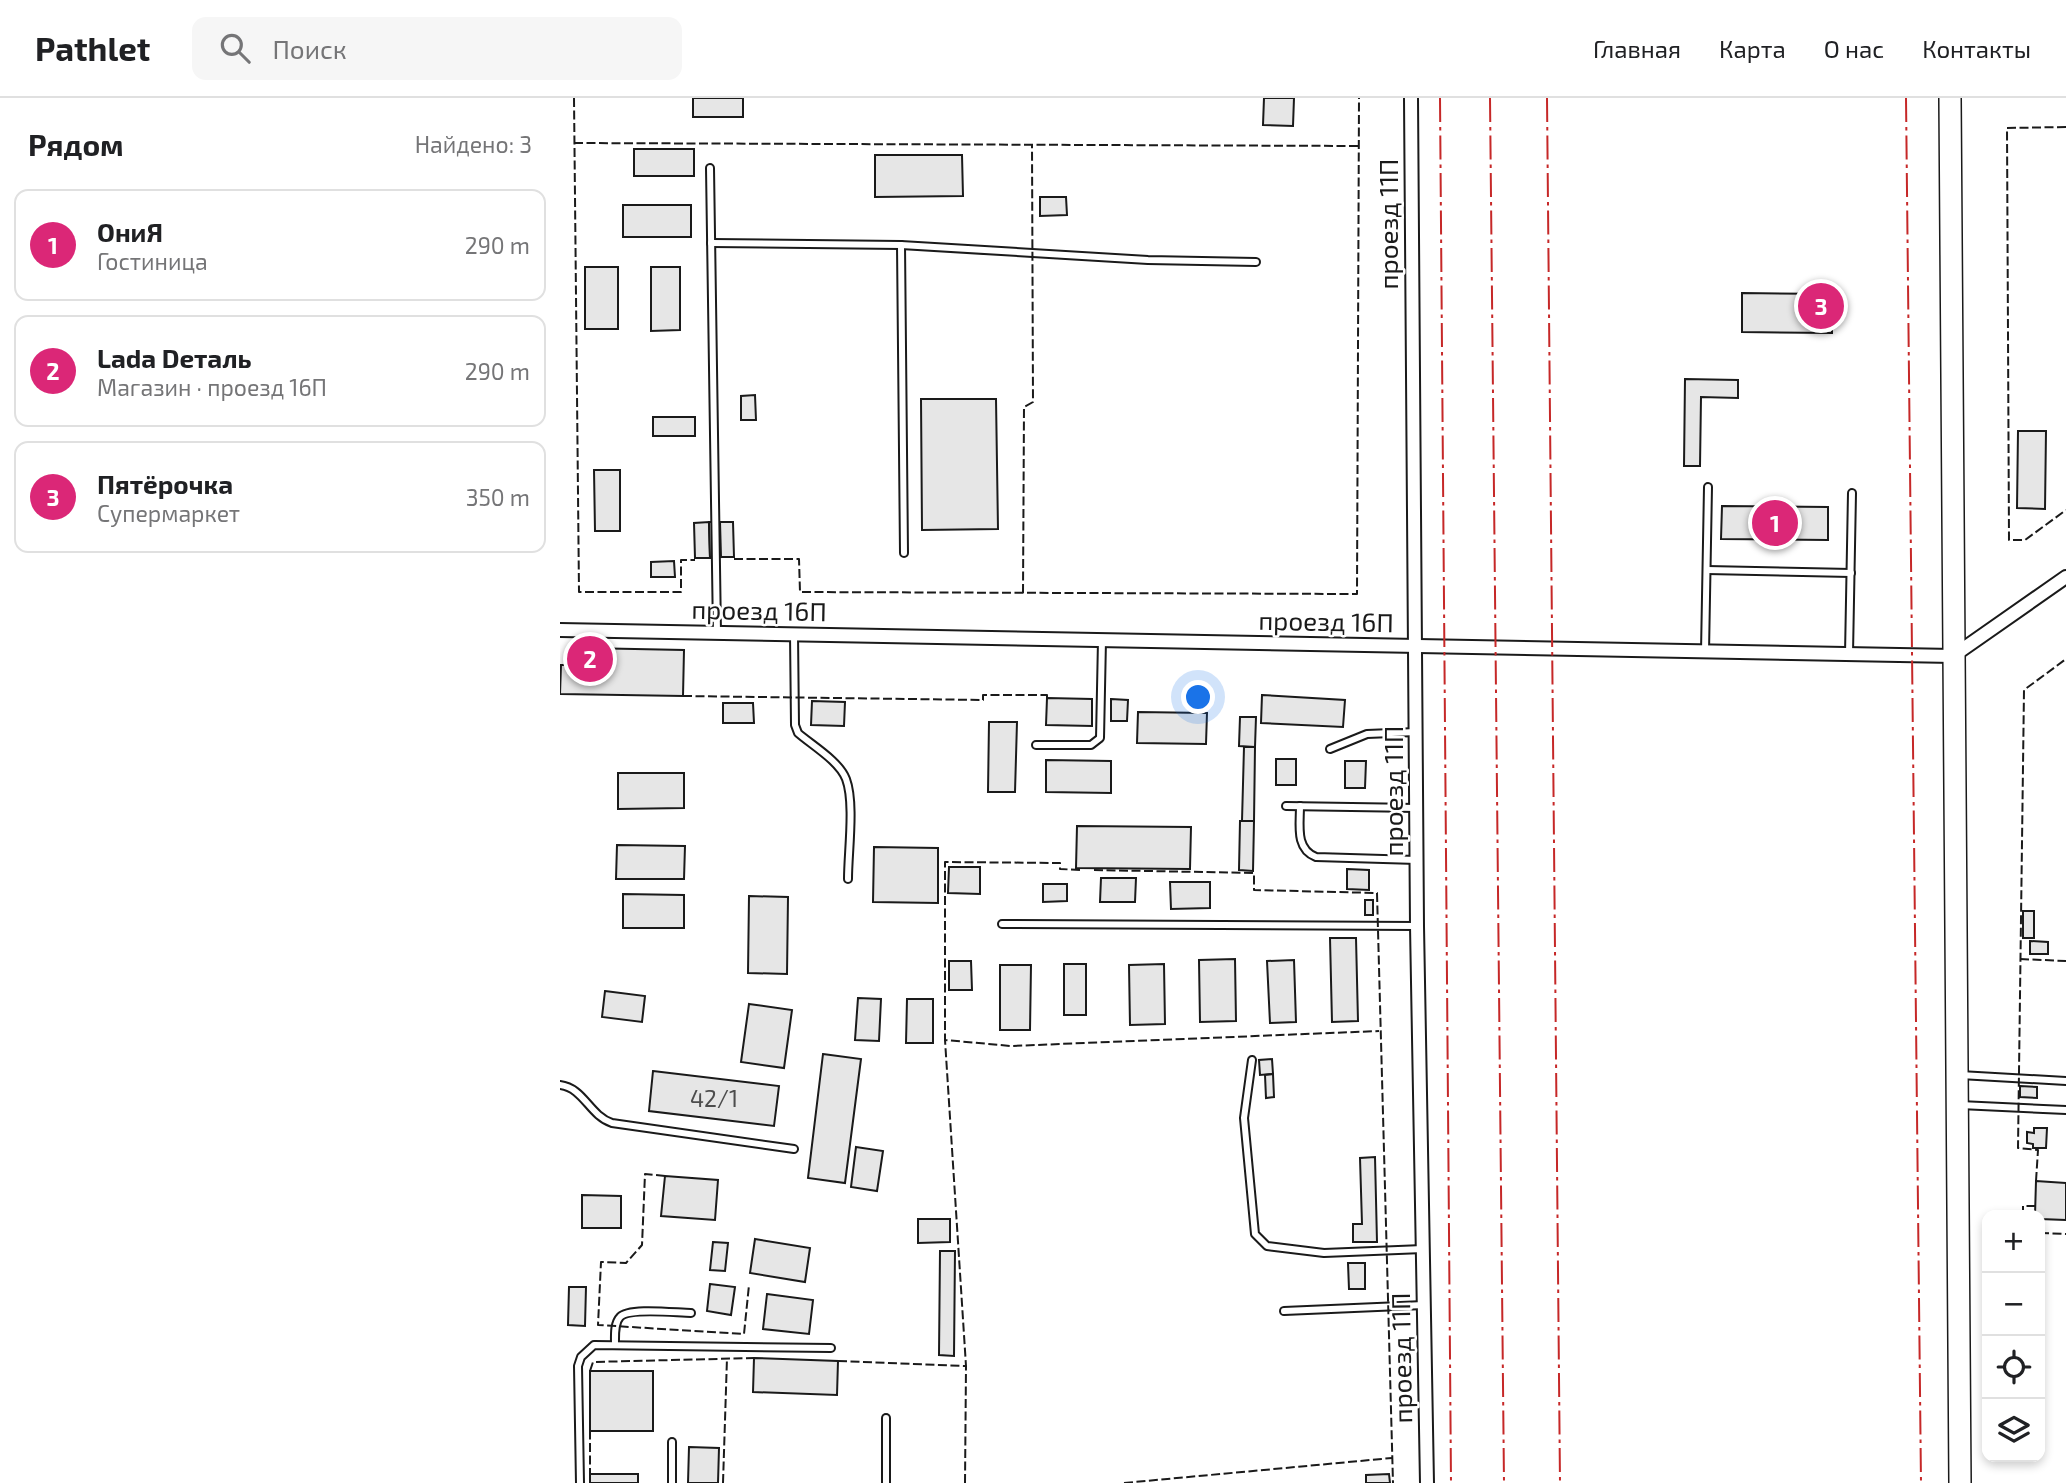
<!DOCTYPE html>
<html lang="ru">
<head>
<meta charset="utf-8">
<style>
  body { margin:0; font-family:"Exo 2",sans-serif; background:#f6f6f6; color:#202124 }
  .controls { position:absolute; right:21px; bottom:21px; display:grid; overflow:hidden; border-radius:14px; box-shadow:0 4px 10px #0003 }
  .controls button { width:63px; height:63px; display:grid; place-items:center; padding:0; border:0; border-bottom:2px solid #e0e0e0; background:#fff; color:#202124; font:35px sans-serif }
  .you { position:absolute; left:639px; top:600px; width:24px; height:24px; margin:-18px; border:5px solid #fff; border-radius:50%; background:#1a73e8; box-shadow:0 0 0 10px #1a73e833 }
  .badge { display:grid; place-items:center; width:46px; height:46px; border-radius:50%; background:#db2777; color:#fff; font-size:23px; font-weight:700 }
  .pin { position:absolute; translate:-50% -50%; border:4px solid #fff; box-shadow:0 2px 7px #0006 }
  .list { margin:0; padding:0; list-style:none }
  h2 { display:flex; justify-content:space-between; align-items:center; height:91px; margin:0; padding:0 28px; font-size:30px }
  h2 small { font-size:23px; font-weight:400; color:#757577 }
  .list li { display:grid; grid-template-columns:46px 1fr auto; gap:21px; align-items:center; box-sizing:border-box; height:112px; margin:0 14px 14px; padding:0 14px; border:2px solid #e0e0e0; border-radius:14px }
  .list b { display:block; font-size:26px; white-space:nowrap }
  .list p { margin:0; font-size:23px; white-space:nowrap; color:#757577 }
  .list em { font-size:23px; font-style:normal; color:#757577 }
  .icon { flex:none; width:38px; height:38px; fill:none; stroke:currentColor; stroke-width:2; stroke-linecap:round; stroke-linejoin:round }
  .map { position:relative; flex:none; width:1506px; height:1385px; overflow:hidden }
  header { display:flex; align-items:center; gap:42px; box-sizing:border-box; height:98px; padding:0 35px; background:#fff; border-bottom:2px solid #e0e0e0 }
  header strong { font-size:33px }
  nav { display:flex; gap:38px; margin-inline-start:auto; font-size:24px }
  .search { width:490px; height:63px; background:#f6f6f6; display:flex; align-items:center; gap:18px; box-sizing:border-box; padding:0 24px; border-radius:14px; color:#757577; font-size:26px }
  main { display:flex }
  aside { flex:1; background:#fff }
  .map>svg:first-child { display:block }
</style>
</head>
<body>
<header>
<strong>Pathlet</strong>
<div class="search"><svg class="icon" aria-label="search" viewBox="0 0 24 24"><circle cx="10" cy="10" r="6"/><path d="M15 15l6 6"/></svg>Поиск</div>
<nav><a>Главная</a><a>Карта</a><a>О нас</a><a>Контакты</a></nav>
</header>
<main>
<aside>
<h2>Рядом<small>Найдено: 3</small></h2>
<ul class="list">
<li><span class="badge">1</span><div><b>ОниЯ</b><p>Гостиница</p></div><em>290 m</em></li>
<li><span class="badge">2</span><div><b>Lada Dеталь</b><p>Магазин · проезд 16П</p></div><em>290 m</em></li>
<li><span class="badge">3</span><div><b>Пятёрочка</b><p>Супермаркет</p></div><em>350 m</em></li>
</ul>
</aside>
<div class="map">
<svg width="1506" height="1385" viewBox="0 0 1506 1385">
  <rect width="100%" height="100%" fill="#fff"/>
  <g fill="#e6e6e6" stroke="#1a1a1a" stroke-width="2">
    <rect x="133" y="0" width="50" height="19"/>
    <polygon points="704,0 734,0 733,28 703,27"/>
    <rect x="74" y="51" width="60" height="27"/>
    <polygon points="315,57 402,57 403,98 315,99"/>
    <polygon points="480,99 506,99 507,117 480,118"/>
    <rect x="63" y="107" width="68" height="32"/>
    <rect x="25" y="169" width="33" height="62"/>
    <polygon points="91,169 120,169 120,232 91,233"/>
    <polygon points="1182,195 1272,196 1272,235 1182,234"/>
    <polygon points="1125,281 1178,282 1178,300 1141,299 1140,368 1124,368"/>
    <polygon points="195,297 196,322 181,322 181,298"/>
    <polygon points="361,301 436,301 438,431 362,432"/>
    <rect x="93" y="319" width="42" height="19"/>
    <polygon points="1458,333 1486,333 1485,411 1457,410"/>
    <polygon points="34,372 60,372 60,433 35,433"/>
    <polygon points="1162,408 1268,409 1268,442 1161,441"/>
    <polygon points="149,424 150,460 135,460 134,425"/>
    <polygon points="149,424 160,424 161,459 150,460"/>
    <polygon points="160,424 173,424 174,459 161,459"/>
    <polygon points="114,463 115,479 91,479 91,464"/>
    <polygon points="25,550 124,552 123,598 0,596 1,567 25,567"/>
    <polygon points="702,597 785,602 783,629 701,625"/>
    <polygon points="487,600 532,601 532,628 486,627"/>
    <polygon points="551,601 568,602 567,623 551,623"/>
    <polygon points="252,603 285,604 284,628 251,627"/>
    <polygon points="163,605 193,605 194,625 163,625"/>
    <polygon points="578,614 647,615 646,646 577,645"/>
    <polygon points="680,619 696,619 695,649 679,648"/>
    <polygon points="429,624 457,624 455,694 428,694"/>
    <polygon points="684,649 695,649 694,723 682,723"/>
    <rect x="716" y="661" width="20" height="26"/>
    <polygon points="486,662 551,663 551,695 486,694"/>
    <polygon points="785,663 806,663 805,690 785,690"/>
    <polygon points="58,675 124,675 124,710 58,711"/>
    <polygon points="680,723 694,723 693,773 679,772"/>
    <polygon points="517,728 631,729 630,771 516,770"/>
    <polygon points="57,747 125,748 124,781 56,781"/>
    <polygon points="314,749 378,750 378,805 313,804"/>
    <polygon points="389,769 420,769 420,796 388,795"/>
    <polygon points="787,771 809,772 809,792 787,791"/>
    <polygon points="541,780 576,780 575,804 540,804"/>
    <polygon points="610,784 650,784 650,810 611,811"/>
    <polygon points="483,786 507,786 507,803 483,804"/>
    <polygon points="63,796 124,797 124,830 63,830"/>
    <polygon points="189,798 228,799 227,876 188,875"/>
    <rect x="805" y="802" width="8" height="15"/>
    <rect x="1463" y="813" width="11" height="27"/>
    <polygon points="770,840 796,840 798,923 772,924"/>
    <polygon points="1470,843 1488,844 1488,856 1470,856"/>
    <polygon points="675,861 676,923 640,924 639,862"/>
    <polygon points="734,862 736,924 710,925 707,863"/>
    <polygon points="389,863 411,863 412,892 389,892"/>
    <rect x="504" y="866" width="22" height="51"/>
    <polygon points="604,866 605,926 570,927 569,867"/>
    <polygon points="440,867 471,867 470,932 440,932"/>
    <polygon points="45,893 85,898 82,924 42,919"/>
    <polygon points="298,900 321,901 319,943 295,942"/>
    <polygon points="347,901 373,901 373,945 346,945"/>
    <polygon points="189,906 232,912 224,970 181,964"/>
    <polygon points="263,956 301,961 285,1085 248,1080"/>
    <polygon points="712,961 713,976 700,977 699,962"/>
    <polygon points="93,973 219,988 214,1028 89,1013"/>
    <polygon points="713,976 714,999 706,1000 705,977"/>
    <polygon points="1460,988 1477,989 1477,1000 1460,999"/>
    <polygon points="1474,1030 1487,1030 1486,1050 1473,1050 1473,1046 1467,1045 1467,1034 1474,1035"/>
    <polygon points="296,1049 323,1053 317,1093 291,1089"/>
    <polygon points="815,1059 817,1144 793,1144 793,1126 802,1126 800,1060"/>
    <polygon points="105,1078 158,1082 155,1122 101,1118"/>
    <polygon points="1476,1083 1506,1085 1506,1122 1480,1121 1480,1117 1475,1117"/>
    <polygon points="22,1097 61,1098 61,1130 22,1130"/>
    <polygon points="358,1121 390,1121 390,1144 358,1145"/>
    <polygon points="195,1141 250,1150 245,1184 190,1175"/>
    <polygon points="153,1144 168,1145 165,1173 150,1172"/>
    <polygon points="380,1153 395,1153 394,1258 379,1257"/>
    <polygon points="788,1165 805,1165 805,1191 789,1191"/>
    <polygon points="150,1186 175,1189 171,1217 147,1213"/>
    <polygon points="9,1189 26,1189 25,1228 8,1227"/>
    <polygon points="207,1196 253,1202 249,1236 203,1231"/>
    <polygon points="194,1260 278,1263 277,1297 193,1294"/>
    <rect x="30" y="1273" width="63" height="60"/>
    <polygon points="129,1349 159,1350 158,1385 128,1385"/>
    <rect x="30" y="1376" width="48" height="9"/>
    <polygon points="829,1376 830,1385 806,1385 806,1377"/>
  </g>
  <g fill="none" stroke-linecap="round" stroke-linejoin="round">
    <defs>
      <g id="service">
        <polyline points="150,70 157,535"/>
        <polyline points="151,145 341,147 588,162 696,164"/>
        <polyline points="341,147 344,455"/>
        <polyline points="1147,472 1291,475"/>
        <path d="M234 536 235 627 238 635C253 648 279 663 286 681 295 705 288 754 288 781"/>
        <polyline points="1145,554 1148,389"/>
        <polyline points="1289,556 1292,395"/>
        <polyline points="476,647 531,647 540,640 542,542"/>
        <polyline points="770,651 807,636 856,634"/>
        <polyline points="726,708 857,710"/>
        <path d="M740 708C740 727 735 751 756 759L857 762"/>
        <polyline points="442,826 857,828"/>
        <polyline points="692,962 684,1020 695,1136 707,1148 764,1155 863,1151"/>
        <polyline points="1400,977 1506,983"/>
        <path d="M0 987C24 990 29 1017 52 1025L234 1051"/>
        <polyline points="1400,1007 1506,1012"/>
        <polyline points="724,1213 864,1207"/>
        <path d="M55 1246C55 1238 54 1225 60 1219 69 1209 117 1215 131 1215"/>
        <polyline points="20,1385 18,1268 21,1259 34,1247 271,1250"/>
        <polyline points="112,1385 112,1344"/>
        <polyline points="326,1385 326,1320"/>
      </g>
      <g id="minor">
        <polyline points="851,0 857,828 867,1385"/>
        <polyline points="0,532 1393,558 1506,479"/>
      </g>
      <polyline id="trunk" points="1390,0 1400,1385"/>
    </defs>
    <use href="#service" stroke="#1a1a1a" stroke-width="10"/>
    <use href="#minor" stroke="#1a1a1a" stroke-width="16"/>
    <use href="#trunk" stroke="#1a1a1a" stroke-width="24"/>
    <use href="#service" stroke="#fff" stroke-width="6"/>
    <use href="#minor" stroke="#fff" stroke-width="12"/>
    <use href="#trunk" stroke="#fff" stroke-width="21"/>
    <g stroke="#1a1a1a" stroke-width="2" stroke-dasharray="9 3.5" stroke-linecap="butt">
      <polyline points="14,0 19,494 121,494 121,462 135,462"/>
      <polyline points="1506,29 1447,30 1449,442 1465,442 1506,412"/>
      <polyline points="14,45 799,48"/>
      <polyline points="174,461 239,461 240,494 797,496 799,0"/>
      <polyline points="463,495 464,309 473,304 472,47"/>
      <polyline points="123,598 423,602 423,597 487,597 487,600"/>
      <polyline points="520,772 500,771 500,765 385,764 385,942 451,948 819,933"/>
      <polyline points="534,772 694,775 694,792 817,795 833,1385"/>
      <polyline points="1460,861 1506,863"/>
      <polyline points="105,1078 85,1076 82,1147 66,1165 41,1164 38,1227 184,1236 189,1187"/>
      <polyline points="1476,1083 1478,1052 1458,1050 1464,592 1506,561"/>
      <polyline points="1463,1117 1463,1108 1475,1108"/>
      <polyline points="1480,1135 1506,1136"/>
      <polyline points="278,1263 406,1268 385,942"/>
      <polyline points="30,1273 33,1264 194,1260"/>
      <polyline points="30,1379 30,1333"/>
      <polyline points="163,1385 167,1260"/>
      <polyline points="405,1385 406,1268"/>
      <polyline points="564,1385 832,1360"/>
    </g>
    <g stroke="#c62828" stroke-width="2" stroke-dasharray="24 5 3.5 5" stroke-linecap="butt">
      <polyline points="880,0 891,1385"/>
      <polyline points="930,0 944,1385"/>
      <polyline points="987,0 1000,1385"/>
      <polyline points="1346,0 1361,1385"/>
    </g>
  </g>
  <g text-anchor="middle" stroke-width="5" stroke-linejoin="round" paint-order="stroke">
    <g font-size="23" fill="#4d4d4d">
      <text x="154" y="1009">42/1</text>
    </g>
    <g font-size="26" fill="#1a1a1a" stroke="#fff">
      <text transform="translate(829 126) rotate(-90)" y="9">проезд 11П</text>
      <text transform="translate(199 513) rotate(1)" y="9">проезд 16П</text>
      <text transform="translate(766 524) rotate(1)" y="9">проезд 16П</text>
      <text transform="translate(834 693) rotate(-90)" y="9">проезд 11П</text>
      <text transform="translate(842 1260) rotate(-91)" y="9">проезд 11П</text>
    </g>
  </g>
</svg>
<div class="controls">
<button>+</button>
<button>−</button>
<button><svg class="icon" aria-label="locate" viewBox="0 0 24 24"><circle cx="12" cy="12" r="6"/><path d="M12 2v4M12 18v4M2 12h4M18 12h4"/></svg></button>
<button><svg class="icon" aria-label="layers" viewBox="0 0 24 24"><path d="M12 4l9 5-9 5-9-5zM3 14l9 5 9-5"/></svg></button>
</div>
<div class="you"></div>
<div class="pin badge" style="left:1215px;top:425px">1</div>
<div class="pin badge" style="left:30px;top:561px">2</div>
<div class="pin badge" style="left:1261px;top:208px">3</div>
</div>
</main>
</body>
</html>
